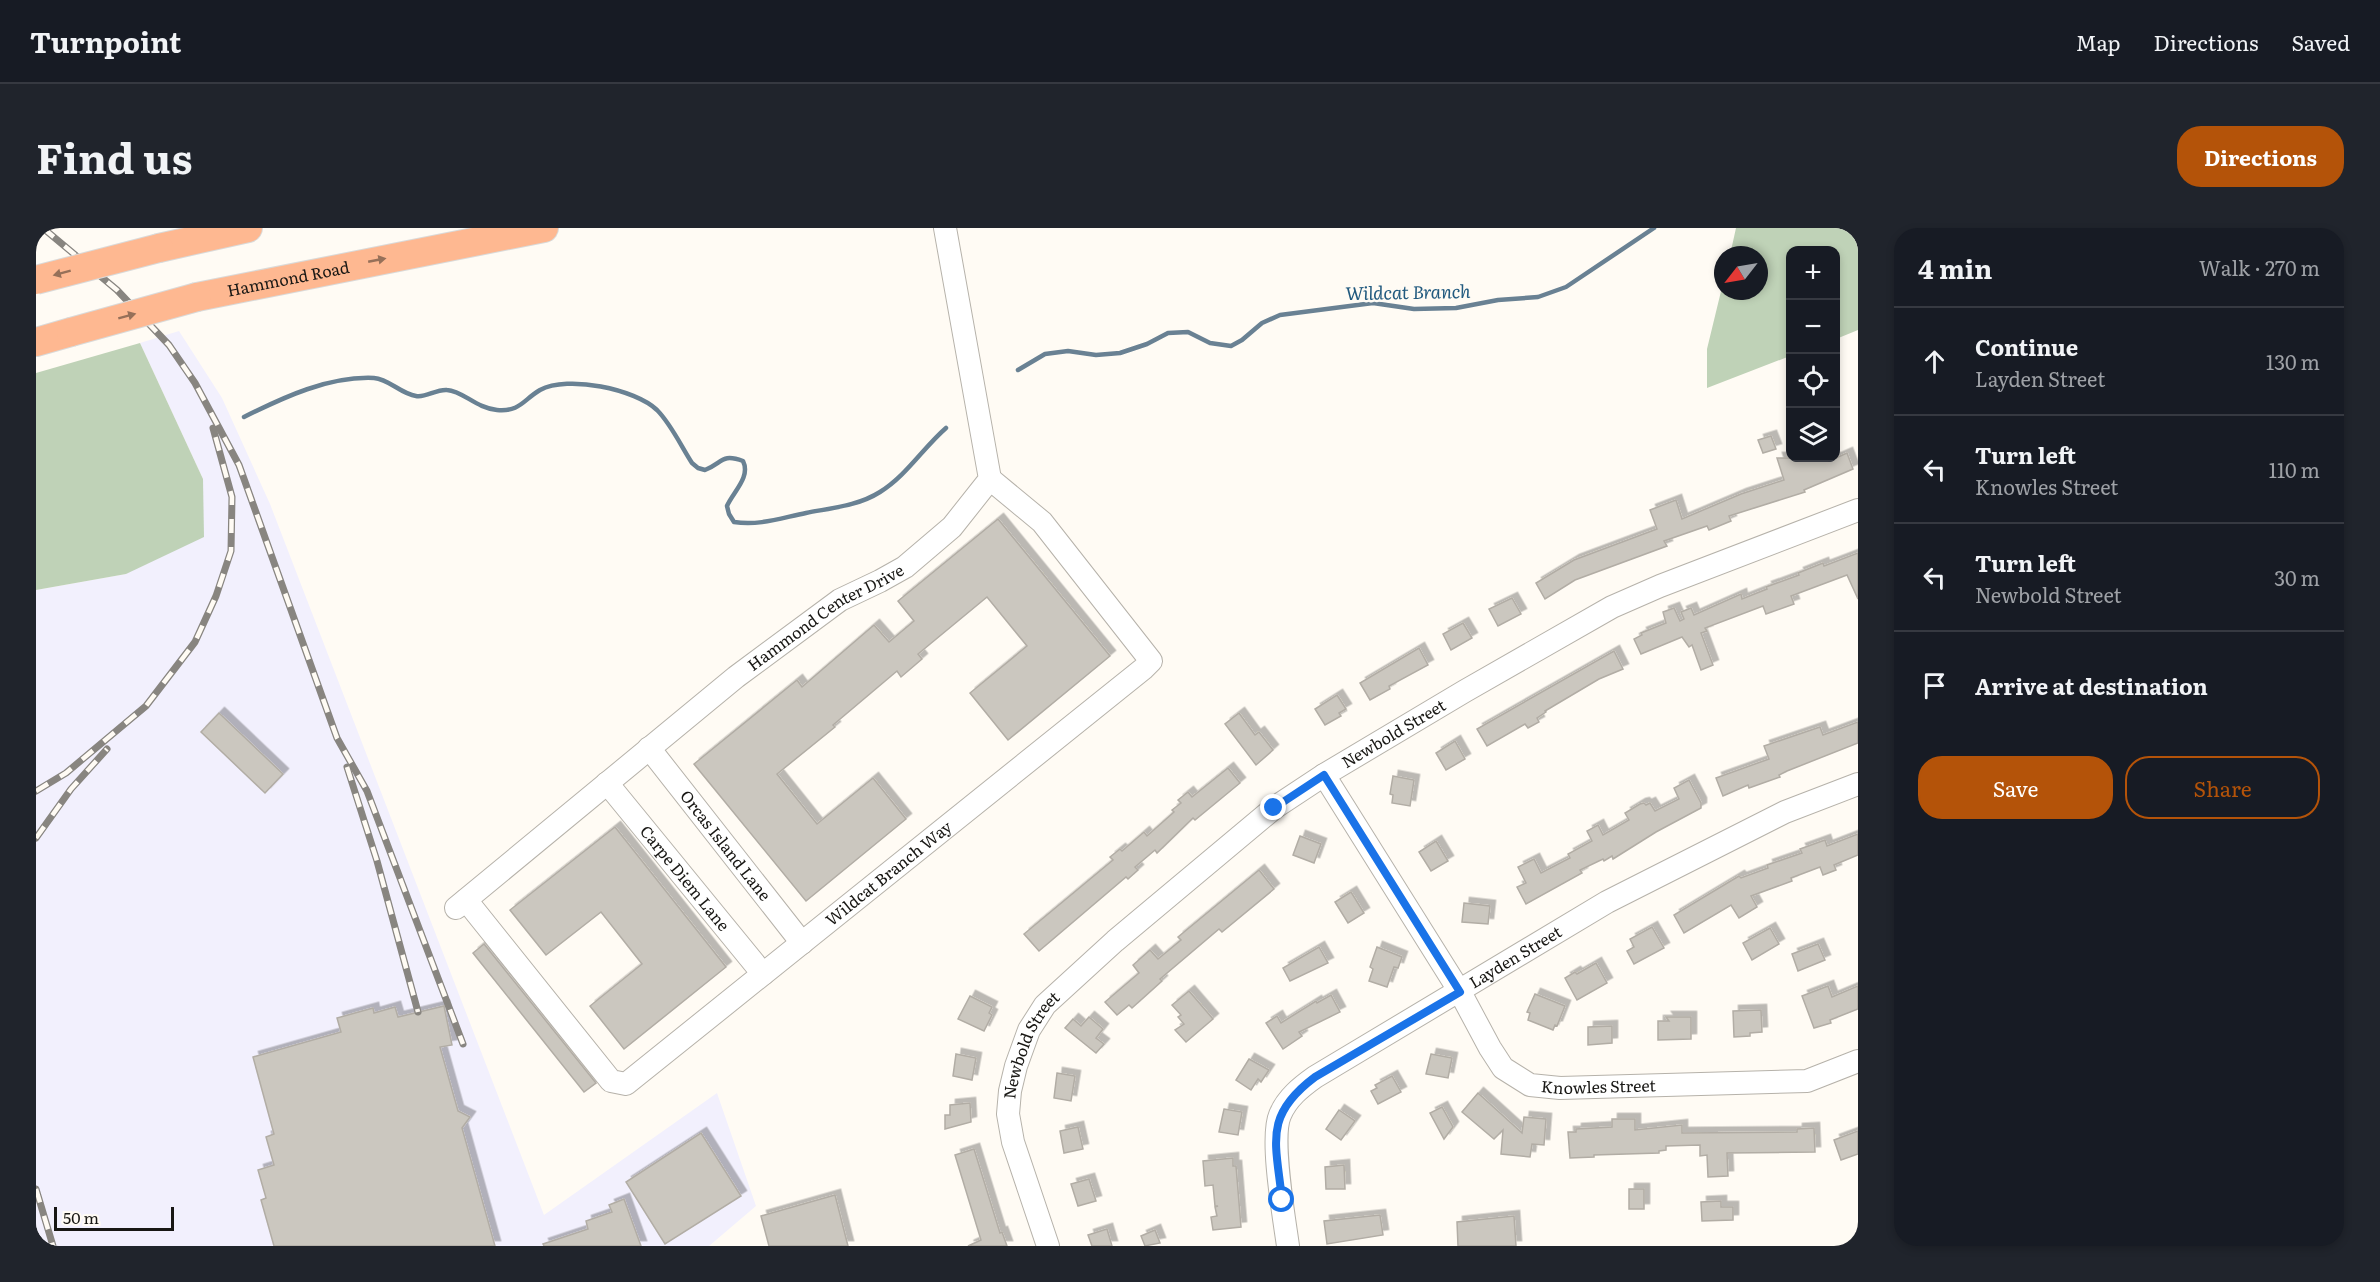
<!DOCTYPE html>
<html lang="en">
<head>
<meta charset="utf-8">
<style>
  body { margin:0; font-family:Literata,serif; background:#20242c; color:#f1f3f6 }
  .controls { position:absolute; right:18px; top:18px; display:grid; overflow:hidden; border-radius:12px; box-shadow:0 3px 9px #0003 }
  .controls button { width:54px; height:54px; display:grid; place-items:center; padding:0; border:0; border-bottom:2px solid #363941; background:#171b24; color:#f1f3f6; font:30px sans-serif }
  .compass { position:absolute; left:1678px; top:18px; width:54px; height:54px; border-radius:50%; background:#171b24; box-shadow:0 3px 9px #0003; rotate:239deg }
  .scale { position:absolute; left:18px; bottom:15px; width:120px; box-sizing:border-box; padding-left:6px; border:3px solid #181714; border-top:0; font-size:16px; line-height:21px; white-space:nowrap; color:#181714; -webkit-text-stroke:4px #fffbf4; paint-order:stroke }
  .stop { position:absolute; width:18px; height:18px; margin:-14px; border:4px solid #1a73e8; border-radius:50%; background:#fff }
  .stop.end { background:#1a73e8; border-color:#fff; box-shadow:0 2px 6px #0008 }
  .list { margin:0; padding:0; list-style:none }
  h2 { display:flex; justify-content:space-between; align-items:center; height:78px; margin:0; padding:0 24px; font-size:26px }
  h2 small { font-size:20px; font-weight:400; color:#9ea1a6 }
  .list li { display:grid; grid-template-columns:39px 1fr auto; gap:18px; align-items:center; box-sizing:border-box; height:108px; padding:0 24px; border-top:2px solid #363941 }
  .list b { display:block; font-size:22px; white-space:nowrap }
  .list p { margin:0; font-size:20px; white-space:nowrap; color:#9ea1a6 }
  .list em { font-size:20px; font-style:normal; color:#9ea1a6 }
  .actions { display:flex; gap:12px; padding:18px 24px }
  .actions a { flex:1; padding:14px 0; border:2px solid #b45309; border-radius:24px; text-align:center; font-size:21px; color:#b45309 }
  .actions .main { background:#b45309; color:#fff }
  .icon { flex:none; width:33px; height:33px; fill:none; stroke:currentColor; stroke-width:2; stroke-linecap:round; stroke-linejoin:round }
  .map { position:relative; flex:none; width:1822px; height:1018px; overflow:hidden; border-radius:24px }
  header { display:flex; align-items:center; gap:36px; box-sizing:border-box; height:84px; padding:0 30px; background:#171b24; border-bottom:2px solid #363941 }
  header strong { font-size:28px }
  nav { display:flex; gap:33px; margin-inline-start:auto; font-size:21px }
  .intro { display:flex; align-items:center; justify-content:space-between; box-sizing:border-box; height:144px; padding:0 36px }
  h1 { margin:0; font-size:42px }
  .button { padding:15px 27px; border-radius:24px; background:#b45309; color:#fff; font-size:21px; font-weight:700 }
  main { display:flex; gap:36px; padding:0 36px }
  aside { flex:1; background:#171b24; border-radius:24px; box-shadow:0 3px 9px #0003 }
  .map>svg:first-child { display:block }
</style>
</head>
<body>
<header>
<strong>Turnpoint</strong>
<nav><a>Map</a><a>Directions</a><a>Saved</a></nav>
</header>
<div class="intro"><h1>Find us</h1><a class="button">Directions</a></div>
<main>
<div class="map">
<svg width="1822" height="1018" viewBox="0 0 1822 1018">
  <defs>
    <filter id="shadow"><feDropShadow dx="5.5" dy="-5.5" stdDeviation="0" flood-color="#0004"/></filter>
  </defs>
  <rect width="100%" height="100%" fill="#fffbf4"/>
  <polygon fill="#f2f0fd" points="143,103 186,170 234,276 508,987 681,865 720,978 673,1018 0,1018 0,362 90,346 167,251 104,115"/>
  <g fill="#bfd2b7">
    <polygon points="1700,0 1822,0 1822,102 1800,111 1800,22 1754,22 1754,128 1671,160 1671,121 1687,55 1687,63 1723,63 1723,27 1694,27"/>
    <polygon points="104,115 167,251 168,309 90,346 0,362 0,145"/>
  </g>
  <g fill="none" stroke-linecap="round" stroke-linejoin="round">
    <g stroke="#698193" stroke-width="4.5">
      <polyline points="982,142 1009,126 1032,123 1060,127 1084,125 1111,116 1132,105 1152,104 1174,115 1195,118 1206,112 1226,95 1244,87 1337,75 1378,81 1420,80 1462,72 1502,69 1530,59 1618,0"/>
      <path d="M208 189C248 169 293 148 338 150 353 151 365 166 380 168 390 170 400 161 411 162 427 163 440 180 461 182 484 184 487 172 504 162 532 147 599 161 621 182 635 196 645 218 656 235L662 240 669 242C687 235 685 225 707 233 715 249 697 264 691 278L693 286 698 294C723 298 745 290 770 285 795 280 822 278 844 264 870 248 887 220 910 200"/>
    </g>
  </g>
  <g fill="#cbc7bf" stroke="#b2ada5" stroke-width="1.5" filter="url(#shadow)">
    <polygon points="1735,208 1740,221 1727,225 1722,212"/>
    <polygon points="1811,225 1817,241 1768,262 1769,264 1693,288 1695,293 1673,302 1671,298 1628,313 1631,318 1539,352 1509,371 1500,355 1538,332 1621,301 1614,282 1640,272 1646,291 1705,266 1748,252 1741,230 1800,230"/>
    <polygon points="962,291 1074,428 972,512 934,465 991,418 951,369 882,426 886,431 865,449 861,443 797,497 799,499 741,546 781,596 837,550 870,591 770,673 658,536 761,452 766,459 838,397 853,414 878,393 862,373"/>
    <polygon points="1822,325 1822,371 1811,347 1755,368 1758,376 1730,386 1727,378 1669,400 1671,403 1665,405 1677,437 1665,442 1656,417 1653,419 1646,409 1605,426 1598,411 1606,407 1605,405 1630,395 1627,384 1638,380 1644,393 1648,391 1645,384 1655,380 1658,387 1705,366 1706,371 1731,361 1730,359 1763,347 1762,345 1787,335 1788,338"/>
    <polygon points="1476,370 1485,386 1462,398 1453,381"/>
    <polygon points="1427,395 1436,410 1415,422 1407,406"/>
    <polygon points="1383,420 1392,437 1353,458 1354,461 1334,472 1324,455"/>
    <polygon points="1578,423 1587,441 1563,451 1509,483 1510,484 1501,490 1503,494 1492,500 1489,496 1451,518 1441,501"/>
    <polygon points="1301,467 1310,481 1303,485 1305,488 1289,497 1279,481"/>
    <polygon points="183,485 247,546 229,565 165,504"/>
    <polygon points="1203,485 1219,507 1223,504 1237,522 1220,537 1189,496"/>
    <polygon points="1822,494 1822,515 1751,543 1743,547 1744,549 1713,560 1712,557 1687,568 1680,550 1733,531 1728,518 1784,499 1787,507"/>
    <polygon points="1419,513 1429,531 1410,542 1400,525"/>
    <polygon points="1192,540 1204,555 1159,592 1157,590 1121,625 1119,622 1099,639 1102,642 1092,651 1090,649 1003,723 988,706 1077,632 1074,629 1084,621 1086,623 1108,604 1111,608 1138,584 1136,582 1145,575 1142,572 1152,564 1156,569"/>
    <polygon points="1357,548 1378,552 1374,578 1356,575 1357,567 1354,566"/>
    <polygon points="1653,552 1665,575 1665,580 1620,604 1577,631 1576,628 1568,633 1567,631 1544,642 1546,645 1490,676 1481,659 1490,655 1482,639 1498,631 1505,645 1534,630 1532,626 1556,613 1551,603 1562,597 1567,607 1593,592 1589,585 1604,576 1608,575 1610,577 1614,575 1619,583 1643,571 1638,560"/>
    <polygon points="579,599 690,739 588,821 554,778 606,736 565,684 510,727 474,682"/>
    <polygon points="1822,606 1822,627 1798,637 1800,642 1787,647 1784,639 1755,650 1756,653 1715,668 1721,679 1703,690 1695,677 1648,705 1638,687 1703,648 1705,650 1732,640 1731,637 1766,625 1764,621 1789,612 1791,618"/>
    <polygon points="1264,608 1285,616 1278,635 1257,627"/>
    <polygon points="1400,613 1412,633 1395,643 1383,624"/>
    <polygon points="1223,642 1238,661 1186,704 1183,701 1124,751 1126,753 1096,780 1093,777 1081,787 1069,774 1103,745 1097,737 1114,722 1122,731 1145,712 1142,709"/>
    <polygon points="1315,664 1328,685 1312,695 1299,674"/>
    <polygon points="1428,675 1454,678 1452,696 1426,694"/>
    <polygon points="1616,699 1628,720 1598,736 1591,723 1598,719 1594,711"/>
    <polygon points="1734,700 1743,716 1716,732 1707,715"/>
    <polygon points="448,716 560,855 548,864 437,725"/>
    <polygon points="1782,716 1789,732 1762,743 1756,726"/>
    <polygon points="1283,719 1292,735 1254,753 1247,740"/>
    <polygon points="1341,719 1366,729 1362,740 1358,739 1351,759 1333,753 1337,741 1334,739"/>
    <polygon points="1560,735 1571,755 1541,772 1529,750 1539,744 1541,746"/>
    <polygon points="1792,758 1796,769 1822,758 1822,781 1794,792 1795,795 1778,800 1766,768"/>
    <polygon points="1153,763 1177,791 1150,814 1139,802 1148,796 1142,789 1145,787 1136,777"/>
    <polygon points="1499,766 1529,778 1521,798 1519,797 1517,802 1492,792 1494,785 1491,784"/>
    <polygon points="1295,767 1304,784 1263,804 1266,808 1247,821 1230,795 1241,788 1245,795 1280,773 1281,775"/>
    <polygon points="934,768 956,779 953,785 956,787 948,803 922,791"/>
    <polygon points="408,778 416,817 404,819 422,883 434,889 426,900 459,1018 238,1018 225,972 230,970 222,942 238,937 230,909 238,906 217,829 305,804 301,790 337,780 338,785 359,779 362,789"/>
    <polygon points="1725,782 1726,804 1714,805 1714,808 1698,809 1697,783"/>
    <polygon points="1053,789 1067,801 1060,810 1068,816 1060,825 1029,800 1037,791 1045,798"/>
    <polygon points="1630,789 1655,789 1655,811 1622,812 1622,793 1633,793"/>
    <polygon points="1576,798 1576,815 1552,817 1552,799"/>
    <polygon points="920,826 940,830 936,852 917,848"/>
    <polygon points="1395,826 1416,830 1412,850 1390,846"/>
    <polygon points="1213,831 1233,842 1225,854 1222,851 1215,862 1200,852"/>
    <polygon points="1021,845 1039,848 1035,873 1018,870"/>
    <polygon points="1356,848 1365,864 1342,876 1335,863 1341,860 1339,857"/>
    <polygon points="1442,865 1486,905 1488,889 1510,891 1508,917 1496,916 1494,929 1465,926 1467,902 1458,911 1426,884"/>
    <polygon points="934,875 935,894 909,901 909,887 914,887 914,877"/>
    <polygon points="1406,879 1417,899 1408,911 1394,885"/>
    <polygon points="1188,881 1206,884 1202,907 1183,904"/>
    <polygon points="1303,882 1319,893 1305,912 1290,901"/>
    <polygon points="1576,891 1599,891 1599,902 1646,897 1646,905 1761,904 1761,901 1778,900 1779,924 1691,925 1692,948 1672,949 1671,927 1664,928 1664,917 1630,918 1630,922 1623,923 1623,925 1558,927 1558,929 1534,930 1532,904 1540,904 1540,901 1576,899"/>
    <polygon points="1042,899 1047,921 1028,925 1024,903"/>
    <polygon points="1822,903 1822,926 1805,932 1798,912"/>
    <polygon points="665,905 705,968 629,1016 590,954"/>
    <polygon points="938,921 964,1005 966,1004 971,1018 932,1018 945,1012 919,927"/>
    <polygon points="1197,930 1197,938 1200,938 1205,999 1177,1002 1175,989 1181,988 1179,979 1182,978 1179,978 1177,957 1169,958 1167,933"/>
    <polygon points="1308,937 1309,961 1290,961 1289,939"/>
    <polygon points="1053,951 1060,973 1042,978 1035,956"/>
    <rect x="1593" y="961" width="15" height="20"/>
    <polygon points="799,967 812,1018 733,1018 725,988"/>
    <polygon points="588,971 605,1018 508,1018 507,1016 552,1001 550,993 576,984 573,977"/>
    <polygon points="1685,973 1685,979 1697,979 1697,992 1666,993 1665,974"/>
    <polygon points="1344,987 1347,1007 1291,1016 1288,993"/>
    <polygon points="1478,988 1480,1018 1422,1018 1421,994"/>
    <polygon points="1071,1001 1076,1018 1056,1018 1052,1007"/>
    <polygon points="1119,1002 1124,1015 1109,1018 1105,1008"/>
  </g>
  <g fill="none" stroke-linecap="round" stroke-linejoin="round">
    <defs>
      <g id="minor">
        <path id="s1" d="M613 520 766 715"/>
        <path id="s2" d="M1288 547 1424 764 1454 820 1467 840 1494 857 1524 860 1771 853 1822 833"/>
        <path id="s3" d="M571 555 727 746"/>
        <path id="s4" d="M430 672 575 853 590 856 1107 441 1115 433 1006 294 954 251"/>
        <path id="s5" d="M420 680 700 449 804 372 844 353 869 339 916 299 954 251 909 0"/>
        <path id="s6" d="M1012 1018 977 914 972 886 974 863 980 838 993 802 1009 777 1079 713 1238 580 1288 547 1429 463 1576 379 1624 358 1822 282"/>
        <path id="s7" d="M1252 1018C1248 989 1234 910 1244 887 1251 870 1265 859 1279 849L1571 674 1749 584 1822 556"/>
      </g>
      <g id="major">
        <polyline points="123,20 212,0"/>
        <path id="s8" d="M161 69 508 0"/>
        <polyline points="0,114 35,104"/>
      </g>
    </defs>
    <use href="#minor" stroke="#b6b2aa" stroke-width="24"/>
    <use href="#major" stroke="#dadad9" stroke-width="30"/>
    <use href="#minor" stroke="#fff" stroke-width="22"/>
    <use href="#major" stroke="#feb891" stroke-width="28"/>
    <defs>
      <g id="rail">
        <polyline points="7,0 81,62 133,117 159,155 203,237 301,510 331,563 427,816"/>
        <polyline points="311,539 341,633 382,784"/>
        <polyline points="0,563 30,545 110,478 159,414 180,368 195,323 196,269 177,200"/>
        <polyline points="0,610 35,561 71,521"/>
        <polyline points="0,961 17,1018"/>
      </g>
    </defs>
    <use href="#rail" stroke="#888580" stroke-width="7"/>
    <use href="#rail" stroke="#fffbf4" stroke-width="4.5" stroke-dasharray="14" stroke-linecap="butt"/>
    <defs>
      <g id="major-bridge">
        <polyline points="0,52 123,20"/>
        <polyline points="35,104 161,69"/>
      </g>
    </defs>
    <use href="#major-bridge" stroke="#dadad9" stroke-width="30" stroke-linecap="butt"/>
    <use href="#major-bridge" stroke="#feb891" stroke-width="28"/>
  </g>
  <defs><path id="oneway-solid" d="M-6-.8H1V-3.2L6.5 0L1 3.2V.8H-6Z" transform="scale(1.5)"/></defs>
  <g fill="#967059">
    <use href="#oneway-solid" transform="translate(341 32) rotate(-11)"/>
    <use href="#oneway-solid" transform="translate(26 45) rotate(165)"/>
    <use href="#oneway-solid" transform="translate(91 88) rotate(-15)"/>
  </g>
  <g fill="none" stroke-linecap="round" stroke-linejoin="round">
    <path stroke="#1a73e8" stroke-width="8" d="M1238 580 1288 547 1424 764 1279 849C1227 888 1240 914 1246 972"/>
  </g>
  <g text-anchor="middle" stroke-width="5" stroke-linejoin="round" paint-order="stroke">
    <g font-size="16" fill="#181714" stroke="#fffbf4">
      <text dy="6" stroke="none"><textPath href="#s8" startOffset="93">Hammond Road</textPath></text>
      <text dy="6" stroke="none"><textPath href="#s5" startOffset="471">Hammond Center Drive</textPath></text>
      <text dy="6" stroke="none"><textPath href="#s6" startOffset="698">Newbold Street</textPath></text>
      <text dy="6" stroke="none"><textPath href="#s1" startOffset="124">Orcas Island Lane</textPath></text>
      <text dy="6" stroke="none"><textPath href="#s4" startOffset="584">Wildcat Branch Way</textPath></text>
      <text dy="6" stroke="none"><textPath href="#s3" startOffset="123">Carpe Diem Lane</textPath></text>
      <text dy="6" stroke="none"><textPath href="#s7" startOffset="418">Layden Street</textPath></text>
      <text dy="6" stroke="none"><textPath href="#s6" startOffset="212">Newbold Street</textPath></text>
      <text dy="6" stroke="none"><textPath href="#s2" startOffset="444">Knowles Street</textPath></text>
    </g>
    <g font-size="18" font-style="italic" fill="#225a7f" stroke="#fffbf4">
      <text transform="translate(1372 65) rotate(-1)" y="6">Wildcat Branch</text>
    </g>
  </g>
</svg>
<div class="controls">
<button>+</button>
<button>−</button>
<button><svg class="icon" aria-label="locate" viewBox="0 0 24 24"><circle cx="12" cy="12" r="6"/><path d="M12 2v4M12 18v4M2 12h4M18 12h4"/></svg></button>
<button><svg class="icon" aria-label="layers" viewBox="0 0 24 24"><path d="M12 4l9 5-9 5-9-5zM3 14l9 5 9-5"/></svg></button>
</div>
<svg class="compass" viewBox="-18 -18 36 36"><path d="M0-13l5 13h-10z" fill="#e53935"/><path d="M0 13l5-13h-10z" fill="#9ea1a6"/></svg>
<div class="scale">50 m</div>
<div class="stop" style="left:1246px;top:972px"></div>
<div class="stop end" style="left:1238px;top:580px"></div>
</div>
<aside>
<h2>4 min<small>Walk · 270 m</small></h2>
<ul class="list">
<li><svg class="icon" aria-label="ahead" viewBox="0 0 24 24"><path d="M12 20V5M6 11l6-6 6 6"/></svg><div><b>Continue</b><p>Layden Street</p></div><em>130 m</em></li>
<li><svg class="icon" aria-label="left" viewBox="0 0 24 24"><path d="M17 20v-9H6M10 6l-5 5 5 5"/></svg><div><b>Turn left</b><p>Knowles Street</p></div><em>110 m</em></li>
<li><svg class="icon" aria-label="left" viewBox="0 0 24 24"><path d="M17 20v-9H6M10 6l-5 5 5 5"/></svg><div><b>Turn left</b><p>Newbold Street</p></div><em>30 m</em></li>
<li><svg class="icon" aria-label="arrive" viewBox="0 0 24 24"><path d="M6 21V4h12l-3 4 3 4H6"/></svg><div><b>Arrive at destination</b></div></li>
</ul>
<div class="actions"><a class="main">Save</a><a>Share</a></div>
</aside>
</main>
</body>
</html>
